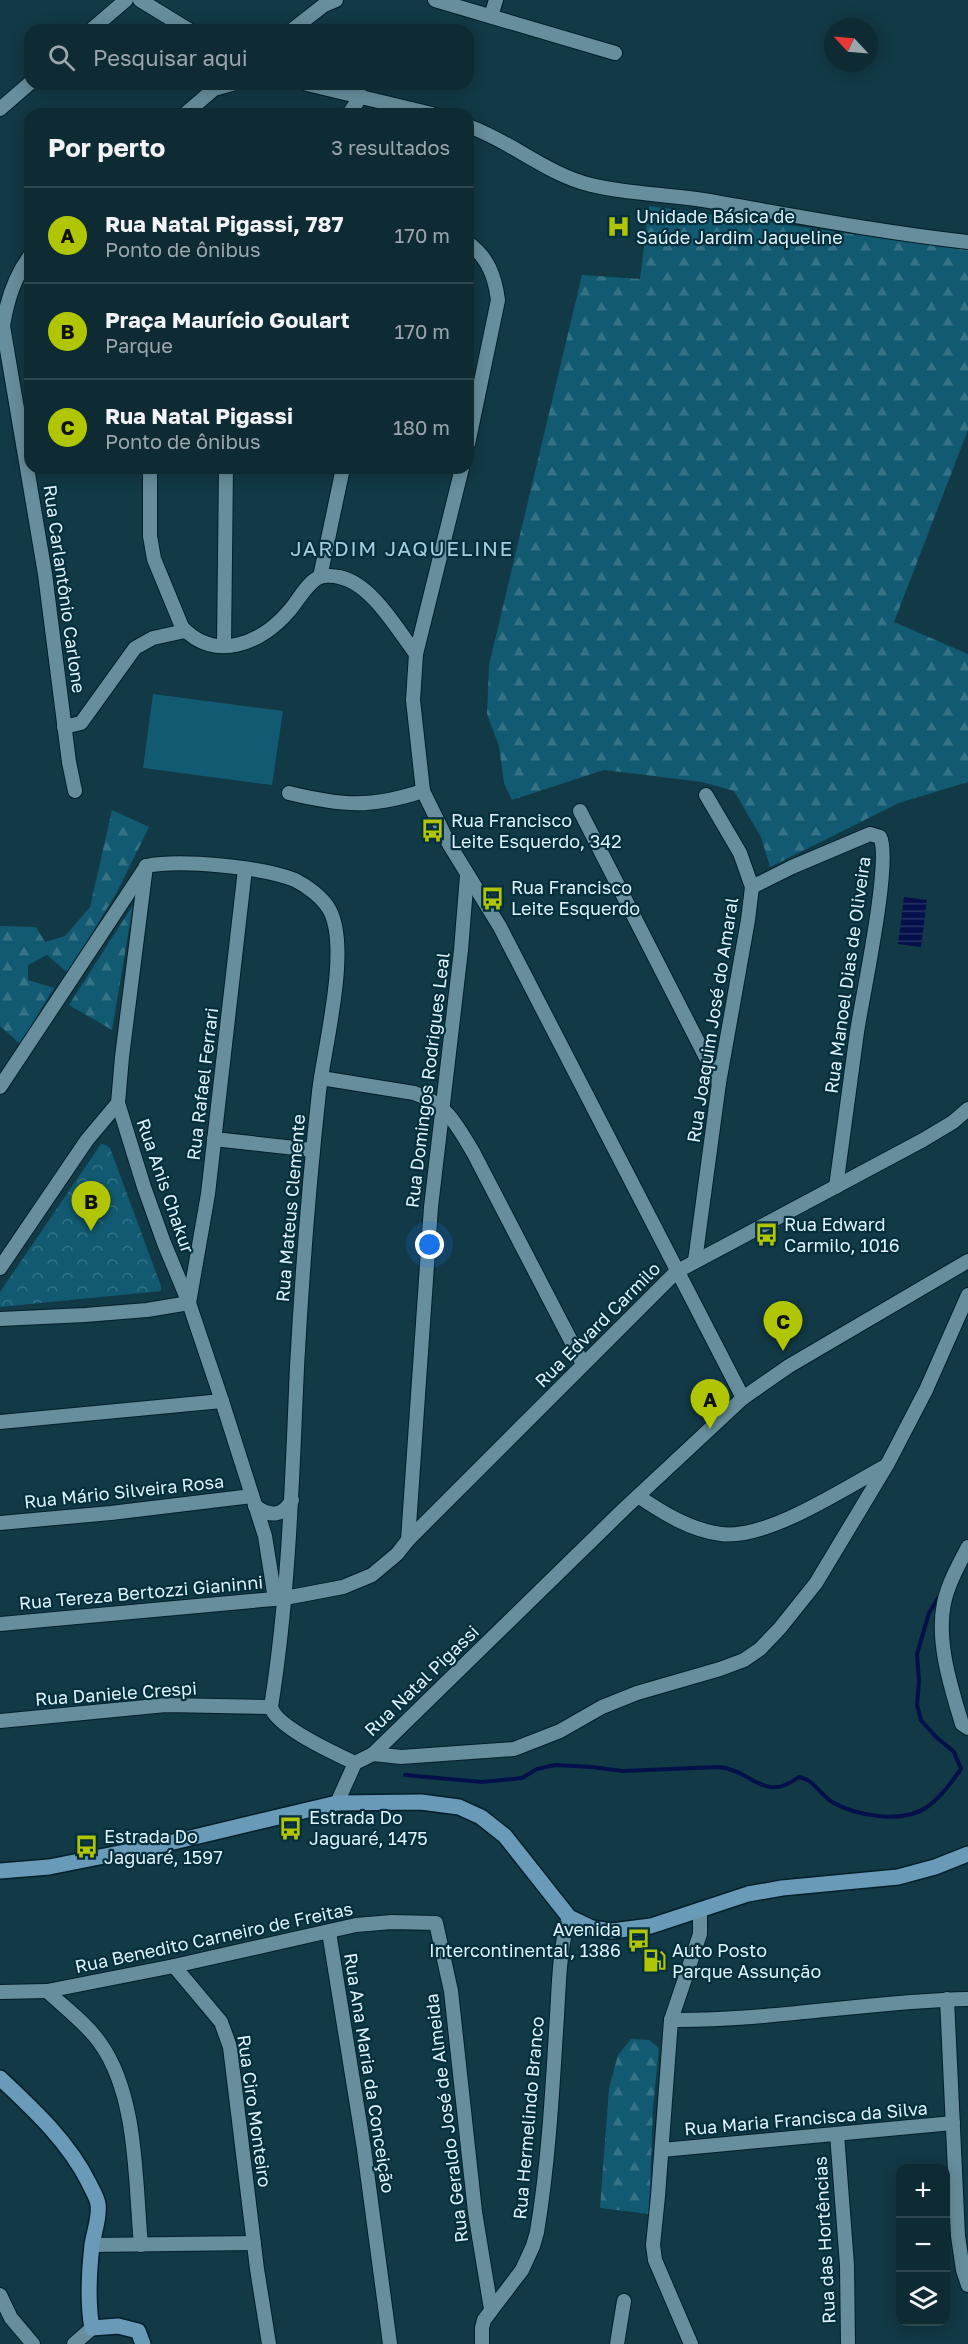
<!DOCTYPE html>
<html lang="pt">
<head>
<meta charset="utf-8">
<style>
  body { margin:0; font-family:"Golos Text",sans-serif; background:#17333c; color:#f1f3f6 }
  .controls { position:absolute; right:18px; bottom:18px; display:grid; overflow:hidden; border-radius:12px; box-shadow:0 3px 15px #0003 }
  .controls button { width:54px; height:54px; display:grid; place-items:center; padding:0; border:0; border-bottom:2px solid #2e474f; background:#0e2b34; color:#f1f3f6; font:30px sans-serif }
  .compass { position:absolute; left:824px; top:18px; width:54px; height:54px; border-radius:50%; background:#0e2b34; box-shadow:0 3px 15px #0003; rotate:296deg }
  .you { position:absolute; left:430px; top:1245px; width:21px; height:21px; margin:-15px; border:4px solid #fff; border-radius:50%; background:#1a73e8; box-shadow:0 0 0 9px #1a73e833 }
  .badge { display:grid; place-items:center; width:39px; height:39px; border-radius:50%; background:#b0c503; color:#111; font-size:20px; font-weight:700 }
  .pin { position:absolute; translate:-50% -50px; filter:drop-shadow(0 2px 3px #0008) }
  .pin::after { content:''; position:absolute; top:32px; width:21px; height:18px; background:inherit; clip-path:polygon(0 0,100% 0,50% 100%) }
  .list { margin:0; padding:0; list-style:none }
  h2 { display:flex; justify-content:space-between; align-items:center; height:78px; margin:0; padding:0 24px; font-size:26px }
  h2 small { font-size:20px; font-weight:400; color:#9ba7ac }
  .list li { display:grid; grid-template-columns:39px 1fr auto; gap:18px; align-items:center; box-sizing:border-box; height:96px; padding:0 24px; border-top:2px solid #2e474f }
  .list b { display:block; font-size:22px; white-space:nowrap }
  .list p { margin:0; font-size:20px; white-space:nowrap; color:#9ba7ac }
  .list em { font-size:20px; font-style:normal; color:#9ba7ac }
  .icon { flex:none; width:33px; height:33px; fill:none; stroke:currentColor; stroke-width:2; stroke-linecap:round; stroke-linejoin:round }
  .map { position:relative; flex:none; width:968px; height:2344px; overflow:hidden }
  .search { position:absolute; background:#0e2b34; box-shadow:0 3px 15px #0003; left:24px; top:24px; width:450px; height:66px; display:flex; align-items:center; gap:15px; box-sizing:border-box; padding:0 21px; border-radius:18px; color:#9ba7ac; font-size:22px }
  .panel { position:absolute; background:#0e2b34; box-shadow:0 3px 15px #0003; left:24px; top:108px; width:450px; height:366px; border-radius:18px }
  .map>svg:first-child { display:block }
</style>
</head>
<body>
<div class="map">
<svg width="968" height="2344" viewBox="0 0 968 2344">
  <defs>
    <pattern id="forest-firs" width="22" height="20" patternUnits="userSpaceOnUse" patternTransform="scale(1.5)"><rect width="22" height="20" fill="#125a71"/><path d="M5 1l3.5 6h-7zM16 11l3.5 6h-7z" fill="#347286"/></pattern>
    <pattern id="park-crowns" width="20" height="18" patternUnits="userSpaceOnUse" patternTransform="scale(1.5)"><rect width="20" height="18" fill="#125a71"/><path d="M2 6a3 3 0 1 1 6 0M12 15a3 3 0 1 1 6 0" fill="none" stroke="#347286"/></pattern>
    <pattern id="water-rules" width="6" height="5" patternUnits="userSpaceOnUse" patternTransform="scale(1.5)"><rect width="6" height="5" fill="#050f49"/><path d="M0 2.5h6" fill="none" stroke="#293264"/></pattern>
  </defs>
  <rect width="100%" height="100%" fill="#123946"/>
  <polygon fill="#125a71" points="153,694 283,711 272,785 143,768"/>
  <g fill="url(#forest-firs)">
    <polygon points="649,206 968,250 968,430 894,622 968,654 968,782 899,803 770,867 761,837 734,791 702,782 604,770 512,800 504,783 499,746 487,714 489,665 582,275 640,279"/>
    <polygon points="112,810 149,827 117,892 68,973 47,955 28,965 28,980 54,988 20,1044 0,1026 0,926 36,927 45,942 65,936 90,907"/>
    <polygon points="133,905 112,1030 69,1005"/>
    <polygon points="631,2039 649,2040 659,2048 653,2108 649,2214 600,2208 609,2088 618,2055"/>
  </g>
  <polygon fill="url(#park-crowns)" points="101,1144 106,1145 110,1148 161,1286 161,1291 0,1307 0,1292"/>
  <polygon fill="url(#water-rules)" points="904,897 927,900 921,947 898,944"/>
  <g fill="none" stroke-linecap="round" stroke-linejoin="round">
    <path stroke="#050f49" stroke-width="4" d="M405 1775 482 1782 522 1778 537 1769 555 1765 591 1767 623 1771 719 1767C753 1770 763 1804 799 1777 815 1780 820 1795 832 1802 856 1816 903 1824 927 1807 941 1797 951 1783 961 1769L954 1752 935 1736 921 1720 917 1705 919 1682 917 1654 929 1613 940 1595"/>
    <defs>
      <g id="street">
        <polyline points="140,0 189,30"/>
        <polyline points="435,0 615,53"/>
        <polyline points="491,16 496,0"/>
        <polyline points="91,30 126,0"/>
        <polyline points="292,30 324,5 336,0"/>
        <polyline points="307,84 432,114"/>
        <polyline points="0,109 30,83"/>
        <polyline points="185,114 214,89 232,84"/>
        <polyline points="349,114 361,96"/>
        <path d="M468 126C511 141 546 174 591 185 628 194 666 194 703 200 791 215 879 232 968 242"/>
        <path d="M468 243C488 257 495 277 498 300L468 444"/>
        <path d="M30 256C14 277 7 300 3 326L45 574 69 762 75 791"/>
        <path d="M150 468V536L154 559 182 627C215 663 262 643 289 611 298 601 308 581 320 577 324 575 335 576 339 577 371 583 397 629 416 654"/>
        <polyline points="462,468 416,654 413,700 423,791 449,844 500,927 743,1398"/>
        <polyline points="320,577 343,468"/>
        <polyline points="224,646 226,468"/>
        <polyline points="64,727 81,723 135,648 153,638 185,631"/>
        <path d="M289 793C342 806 371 808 423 791"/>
        <polyline points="580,811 719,1083"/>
        <path d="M146 866C181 859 262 867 295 880 307 886 322 897 329 909 351 947 324 1047 319 1092 309 1183 302 1275 297 1367 292 1481 289 1594 271 1707 276 1727 336 1754 355 1763"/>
        <polyline points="146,866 122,1057 118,1103 144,1187 164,1243 189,1303 222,1401 265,1536 275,1599"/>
        <path d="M752 887 792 867 870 834 880 837C892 860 862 998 857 1032 850 1084 843 1136 836 1187"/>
        <path d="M321 1078 414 1093C447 1104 456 1124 473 1152L583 1364"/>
        <polyline points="0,1087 145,868"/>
        <polyline points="214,1139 313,1150"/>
        <polyline points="695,1261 719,1083 748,920 752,887 740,853 706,795"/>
        <polyline points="0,1268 87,1140 118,1103"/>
        <polyline points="0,1319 85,1315 147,1310 189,1303 208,1194 245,869"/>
        <polyline points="0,1422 222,1401"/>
        <path d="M638 1496C663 1513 690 1530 721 1534 767 1540 843 1489 884 1467"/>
        <path d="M255 1506C270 1517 282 1517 292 1500"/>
        <polyline points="0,1523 111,1513 252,1496"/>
        <polyline points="408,1540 431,1207 461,950 467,875"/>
        <path d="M968 1547C959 1564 948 1584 944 1603 936 1642 951 1687 962 1724L968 1728"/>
        <polyline points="0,1624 285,1598 343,1587 372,1575 397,1554 408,1540 676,1272 923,1140 953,1122 968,1109"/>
        <polyline points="0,1721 166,1705 271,1707"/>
        <polyline points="373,1754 401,1757 514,1749 560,1731 602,1707 637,1693 720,1669 744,1660 760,1649 780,1628 816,1583 887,1465 926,1390 968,1295"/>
        <polyline points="337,1803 355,1763 373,1754 625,1508 743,1398 789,1366 968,1261"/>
        <polyline points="329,1932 364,2149 390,2344"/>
        <polyline points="174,1966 221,2022 230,2047 257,2269 269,2344"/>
        <path d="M47 1991C65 2008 86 2023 100 2043 138 2096 135 2182 141 2245"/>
        <polyline points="0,1992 47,1991 174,1966 356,1925 392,1922 436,1923 451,1991 475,2212 491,2309"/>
        <polyline points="947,1999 958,2236 963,2270 968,2285"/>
        <path d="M671 2020C771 2021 869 2001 968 1999"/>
        <polyline points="837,2134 847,2265 848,2344"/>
        <polyline points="662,2150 953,2123"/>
        <polyline points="92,2245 254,2243"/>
        <polyline points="0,2295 11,2318 33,2344"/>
        <polyline points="74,2344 92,2328"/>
        <path d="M482 2344V2328L484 2320 522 2270 533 2246 537 2232C548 2166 552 2097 556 2031 559 1993 558 1953 569 1917"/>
        <polyline points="617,2344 624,2301"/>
        <polyline points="691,2344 655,2260 653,2245 658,2196 671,2020 700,1934 700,1910"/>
      </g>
      <g id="secondary">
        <polyline points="0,1871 49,1867 165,1844 337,1803 421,1802 459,1807 481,1817 505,1836 569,1917 592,1928 612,1931 651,1926 748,1894 782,1888 898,1877 935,1867 968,1854"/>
        <path d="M0 2078C33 2109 68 2141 89 2183 92 2190 97 2197 98 2204 100 2217 94 2232 92 2245 89 2272 87 2301 92 2328L118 2326 138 2331 143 2344"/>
      </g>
    </defs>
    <use href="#street" stroke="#021f29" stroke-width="16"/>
    <use href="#secondary" stroke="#021f29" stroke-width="18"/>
    <use href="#street" stroke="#678e9d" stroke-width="14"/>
    <use href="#secondary" stroke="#699bb9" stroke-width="15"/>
  </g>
  <defs>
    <symbol id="hospital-bare" viewBox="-9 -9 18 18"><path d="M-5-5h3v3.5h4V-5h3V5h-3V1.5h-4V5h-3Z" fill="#b0c503" stroke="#052f3c" stroke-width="2.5" paint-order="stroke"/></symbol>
    <symbol id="bus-bare" viewBox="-9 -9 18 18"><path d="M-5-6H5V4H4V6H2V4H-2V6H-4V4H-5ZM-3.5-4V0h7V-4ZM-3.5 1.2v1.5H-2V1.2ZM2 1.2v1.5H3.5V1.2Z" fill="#b0c503" stroke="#052f3c" stroke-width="2.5" paint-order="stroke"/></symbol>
    <symbol id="fuel-bare" viewBox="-9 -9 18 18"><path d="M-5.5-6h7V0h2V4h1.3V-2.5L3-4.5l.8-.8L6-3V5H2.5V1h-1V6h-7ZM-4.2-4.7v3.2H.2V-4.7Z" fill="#b0c503" stroke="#052f3c" stroke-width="2.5" paint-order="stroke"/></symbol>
  </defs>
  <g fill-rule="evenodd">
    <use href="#hospital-bare" x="602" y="210" width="33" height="33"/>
    <use href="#bus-bare" x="416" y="814" width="33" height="33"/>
    <use href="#bus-bare" x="476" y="882" width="33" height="33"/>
    <use href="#bus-bare" x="750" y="1218" width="33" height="33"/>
    <use href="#bus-bare" x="274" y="1812" width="33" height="33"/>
    <use href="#bus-bare" x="70" y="1830" width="33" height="33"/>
    <use href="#bus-bare" x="622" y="1924" width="33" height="33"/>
    <use href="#fuel-bare" x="638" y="1944" width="33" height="33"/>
  </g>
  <g text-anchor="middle" stroke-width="4.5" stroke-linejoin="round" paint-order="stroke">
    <g font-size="18" fill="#ddf2fa" stroke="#052f3c" text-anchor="start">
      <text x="636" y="223">Unidade Básica de<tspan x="636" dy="21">Saúde Jardim Jaqueline</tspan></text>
      <text x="451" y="827">Rua Francisco<tspan x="451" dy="21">Leite Esquerdo, 342</tspan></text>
      <text x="511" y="894">Rua Francisco<tspan x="511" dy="21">Leite Esquerdo</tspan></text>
      <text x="784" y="1231">Rua Edward<tspan x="784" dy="21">Carmilo, 1016</tspan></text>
      <text x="309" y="1824">Estrada Do<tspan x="309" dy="21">Jaguaré, 1475</tspan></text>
      <text x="104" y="1843">Estrada Do<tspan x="104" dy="21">Jaguaré, 1597</tspan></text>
      <text x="621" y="1936" text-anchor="end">Avenida<tspan x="621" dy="21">Intercontinental, 1386</tspan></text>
      <text x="672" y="1957">Auto Posto<tspan x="672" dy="21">Parque Assunção</tspan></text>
    </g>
    <g font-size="18" fill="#ddf2fa" stroke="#052f3c">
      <text transform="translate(64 589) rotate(82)" y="6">Rua Carlantônio Carlone</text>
      <text transform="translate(848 975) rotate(-82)" y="6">Rua Manoel Dias de Oliveira</text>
      <text transform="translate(713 1020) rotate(-81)" y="6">Rua Joaquim José do Amaral</text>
      <text transform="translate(428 1080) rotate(-83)" y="6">Rua Domingos Rodrigues Leal</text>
      <text transform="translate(203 1084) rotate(-83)" y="6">Rua Rafael Ferrari</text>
      <text transform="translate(165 1186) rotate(71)" y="6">Rua Anis Chakur</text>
      <text transform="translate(291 1208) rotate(-85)" y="6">Rua Mateus Clemente</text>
      <text transform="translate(598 1325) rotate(-45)" y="6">Rua Edvard Carmilo</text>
      <text transform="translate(124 1492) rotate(-6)" y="6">Rua Mário Silveira Rosa</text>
      <text transform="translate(141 1593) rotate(-5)" y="6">Rua Tereza Bertozzi Gianinni</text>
      <text transform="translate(422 1681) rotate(-44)" y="6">Rua Natal Pigassi</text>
      <text transform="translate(116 1694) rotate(-4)" y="6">Rua Daniele Crespi</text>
      <text transform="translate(214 1938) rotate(-12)" y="6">Rua Benedito Carneiro de Freitas</text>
      <text transform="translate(369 2073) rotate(81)" y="6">Rua Ana Maria da Conceição</text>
      <text transform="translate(254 2111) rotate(82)" y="6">Rua Ciro Monteiro</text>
      <text transform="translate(447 2118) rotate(-97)" y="6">Rua Geraldo José de Almeida</text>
      <text transform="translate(529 2118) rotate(-85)" y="6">Rua Hermelindo Branco</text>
      <text transform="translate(806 2119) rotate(-5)" y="6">Rua Maria Francisca da Silva</text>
      <text transform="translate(825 2240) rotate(-93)" y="6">Rua das Hortências</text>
    </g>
    <g font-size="21" letter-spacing="1.5" fill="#a3cddd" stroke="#052f3c">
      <text x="402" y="556">JARDIM JAQUELINE</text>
    </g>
  </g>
</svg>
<div class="controls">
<button>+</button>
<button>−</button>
<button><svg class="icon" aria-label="layers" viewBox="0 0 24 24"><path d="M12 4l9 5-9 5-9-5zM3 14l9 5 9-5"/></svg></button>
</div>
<svg class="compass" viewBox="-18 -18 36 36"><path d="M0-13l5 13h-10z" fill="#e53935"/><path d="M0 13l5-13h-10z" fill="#9ba7ac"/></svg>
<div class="you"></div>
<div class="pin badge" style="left:710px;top:1429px">A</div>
<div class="pin badge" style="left:91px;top:1231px">B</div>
<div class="pin badge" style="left:783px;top:1351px">C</div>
<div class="search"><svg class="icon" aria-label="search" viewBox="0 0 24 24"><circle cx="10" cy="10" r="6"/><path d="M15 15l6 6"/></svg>Pesquisar aqui</div>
<section class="panel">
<h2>Por perto<small>3 resultados</small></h2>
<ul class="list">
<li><span class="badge">A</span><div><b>Rua Natal Pigassi, 787</b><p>Ponto de ônibus</p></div><em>170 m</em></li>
<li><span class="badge">B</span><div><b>Praça Maurício Goulart</b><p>Parque</p></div><em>170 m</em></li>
<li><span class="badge">C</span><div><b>Rua Natal Pigassi</b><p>Ponto de ônibus</p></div><em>180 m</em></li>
</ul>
</section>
</div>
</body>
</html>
